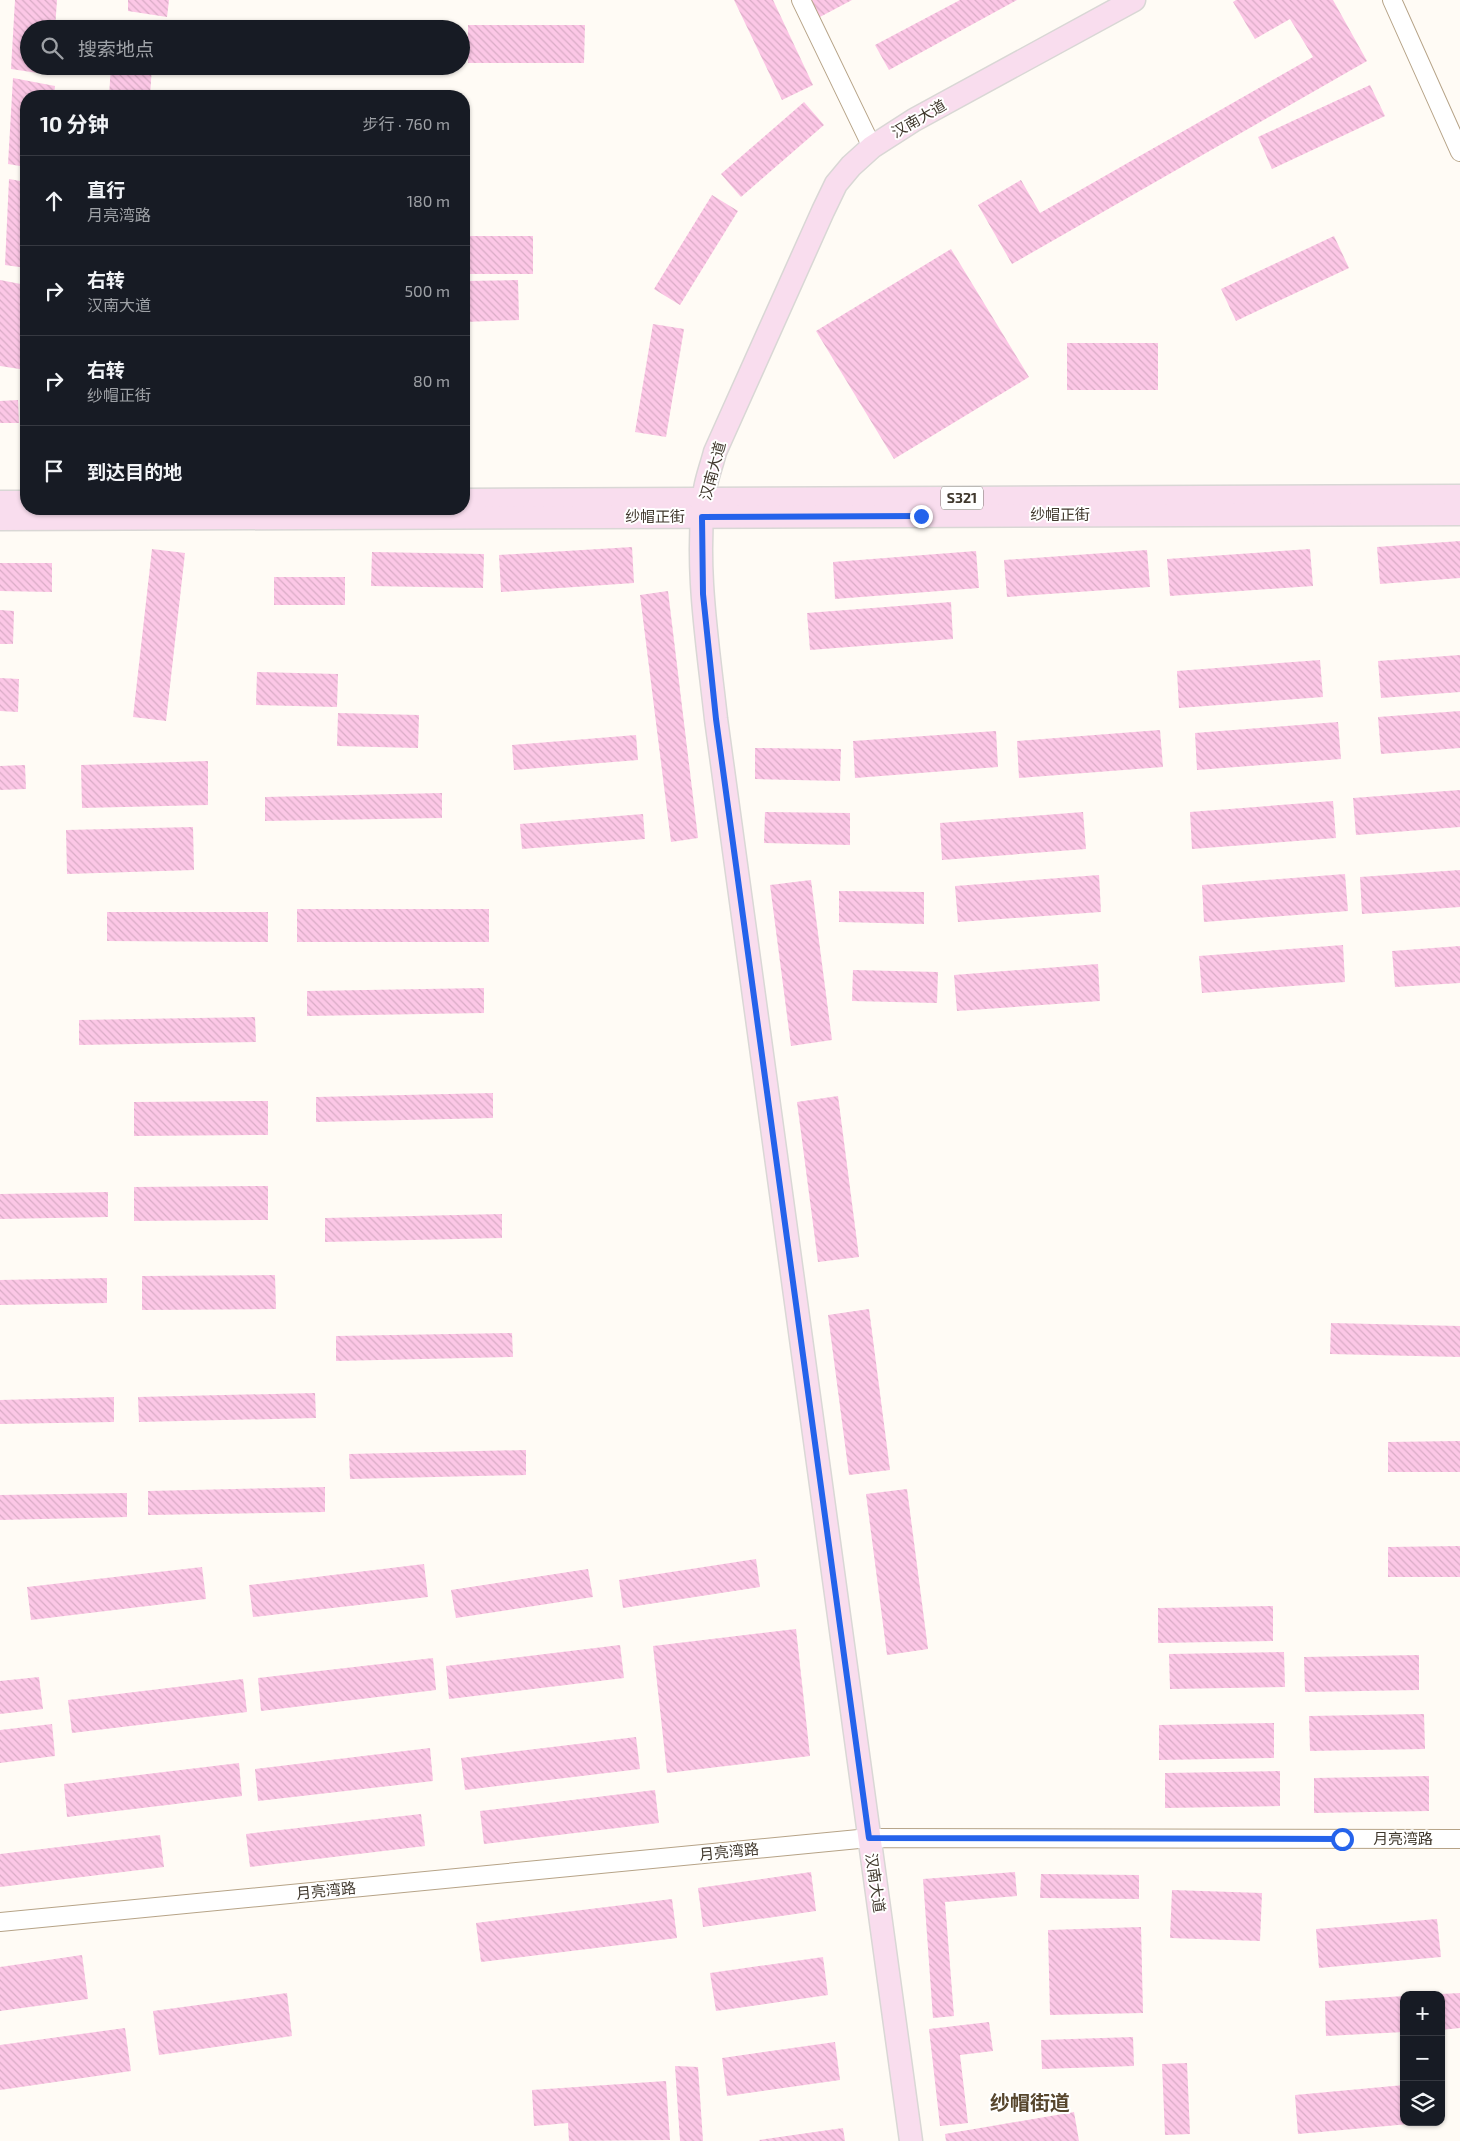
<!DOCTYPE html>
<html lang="zh">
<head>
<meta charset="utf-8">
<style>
  body { margin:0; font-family:"Exo 2","Noto Sans SC",sans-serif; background:#20242c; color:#f1f3f6 }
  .controls { position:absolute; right:15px; bottom:15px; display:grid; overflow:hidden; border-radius:10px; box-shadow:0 1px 4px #0004 }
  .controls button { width:45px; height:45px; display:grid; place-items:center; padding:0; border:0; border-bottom:1px solid #363941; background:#171b24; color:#f1f3f6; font:25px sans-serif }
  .stop { position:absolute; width:15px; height:15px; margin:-11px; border:4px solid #2563eb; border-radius:50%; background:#fff }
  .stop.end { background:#2563eb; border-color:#fff; box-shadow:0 1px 5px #0008 }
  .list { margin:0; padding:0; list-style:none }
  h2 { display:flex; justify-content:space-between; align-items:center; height:65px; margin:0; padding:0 20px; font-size:21px }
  h2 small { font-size:16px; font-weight:400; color:#9ea1a6 }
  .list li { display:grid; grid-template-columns:32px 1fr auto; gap:15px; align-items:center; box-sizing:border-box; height:90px; padding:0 20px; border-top:1px solid #363941 }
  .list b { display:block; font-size:19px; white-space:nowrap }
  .list p { margin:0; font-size:16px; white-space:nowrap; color:#9ea1a6 }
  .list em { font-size:16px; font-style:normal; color:#9ea1a6 }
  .icon { flex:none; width:28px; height:28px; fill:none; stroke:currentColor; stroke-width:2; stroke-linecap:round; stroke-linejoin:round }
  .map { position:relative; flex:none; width:1460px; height:2141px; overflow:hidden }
  .search { position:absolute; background:#171b24; box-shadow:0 1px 4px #0004; left:20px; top:20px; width:450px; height:55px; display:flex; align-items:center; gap:12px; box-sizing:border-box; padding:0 18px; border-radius:28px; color:#9ea1a6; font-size:19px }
  .panel { position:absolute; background:#171b24; box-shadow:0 1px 4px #0004; left:20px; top:90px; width:450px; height:425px; border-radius:20px }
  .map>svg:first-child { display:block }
</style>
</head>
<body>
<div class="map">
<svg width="1460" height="2141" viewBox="0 0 1460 2141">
  <defs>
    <pattern id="building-back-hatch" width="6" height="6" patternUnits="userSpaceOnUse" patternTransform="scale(1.25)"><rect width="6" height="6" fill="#fcc7e6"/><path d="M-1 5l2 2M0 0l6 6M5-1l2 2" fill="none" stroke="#d9acc6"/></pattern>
  </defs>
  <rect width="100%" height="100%" fill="#fffbf5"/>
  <g fill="url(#building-back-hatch)">
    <polygon points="15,0 57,0 55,29 29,29 29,66 52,66 51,75 11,69"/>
    <polygon points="128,0 169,0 167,17 128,11"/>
    <polygon points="734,0 773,0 813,85 782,100"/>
    <polygon points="808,0 852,0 818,18"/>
    <polygon points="960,0 1017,0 889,70 875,45"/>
    <polygon points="1236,0 1333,0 1367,61 1012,264 978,205 1021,180 1040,213 1313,57 1290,19 1255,39 1233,2"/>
    <polygon points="113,25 129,28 129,29 113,29"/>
    <polygon points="468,25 585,25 584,63 468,63"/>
    <polygon points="111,66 152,66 150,96 109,96"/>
    <polygon points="13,78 55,86 54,96 26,96 26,167 8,164"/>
    <polygon points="1370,85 1385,116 1272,169 1258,137"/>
    <polygon points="804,102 824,125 741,197 721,174"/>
    <polygon points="9,179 26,182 26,268 5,265"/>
    <polygon points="712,195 738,211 680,305 654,289"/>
    <rect x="464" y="236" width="69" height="38"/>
    <polygon points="1334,236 1349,268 1236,321 1221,289"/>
    <polygon points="951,249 1029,377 894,459 816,331"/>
    <polygon points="0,280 26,285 26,370 0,366"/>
    <polygon points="518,280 519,320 464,322 464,281"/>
    <polygon points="653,324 684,329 666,437 635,432"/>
    <rect x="1067" y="343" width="91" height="47"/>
    <polygon points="18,400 19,423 0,423 0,401"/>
    <polygon points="1460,541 1460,578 1380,584 1377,547"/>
    <polygon points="632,547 634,583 501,592 499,555"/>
    <polygon points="152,549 185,553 166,721 133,717"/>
    <polygon points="1310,549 1313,586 1170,596 1167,559"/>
    <polygon points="1147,550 1150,587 1007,597 1004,560"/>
    <polygon points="976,551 979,588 835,599 833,562"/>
    <polygon points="372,552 484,554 483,588 371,586"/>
    <polygon points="0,563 52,563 52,592 0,591"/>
    <rect x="274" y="577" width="71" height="28"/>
    <polygon points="668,591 698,838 671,842 640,595"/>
    <polygon points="951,602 953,639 810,650 807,613"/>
    <polygon points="0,610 14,611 13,644 0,644"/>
    <polygon points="1460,655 1460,692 1381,698 1378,661"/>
    <polygon points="1320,660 1323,697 1179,708 1177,671"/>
    <polygon points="257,672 338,674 337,707 256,705"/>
    <polygon points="0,678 19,679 18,712 0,711"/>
    <polygon points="1460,711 1460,748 1381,754 1378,717"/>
    <polygon points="338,713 419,715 418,748 337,746"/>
    <polygon points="1338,722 1341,759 1197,770 1195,733"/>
    <polygon points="1160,730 1163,767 1019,778 1017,741"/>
    <polygon points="996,731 998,767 855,778 853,741"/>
    <polygon points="636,735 638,760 514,770 512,745"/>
    <polygon points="755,748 841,749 840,781 755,779"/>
    <polygon points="208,761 208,805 82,808 81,765"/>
    <polygon points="25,765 26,789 0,790 0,766"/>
    <polygon points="1460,790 1460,827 1356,835 1353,798"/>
    <polygon points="442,793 442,818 265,821 265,797"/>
    <polygon points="1333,801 1336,838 1192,849 1190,812"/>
    <polygon points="765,812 850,813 850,845 764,843"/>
    <polygon points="1083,812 1086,849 942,860 940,823"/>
    <polygon points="643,814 645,839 522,849 520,824"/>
    <polygon points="193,827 194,870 67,874 66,830"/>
    <polygon points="1460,870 1460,907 1362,914 1360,877"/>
    <polygon points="1345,874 1348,911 1204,922 1202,885"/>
    <polygon points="1099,875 1101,912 958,922 955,886"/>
    <polygon points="811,880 832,1040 791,1046 770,885"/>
    <polygon points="839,891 924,892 924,924 839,922"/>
    <rect x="297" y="909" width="192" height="33"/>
    <polygon points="107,912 268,912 268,942 107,941"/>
    <polygon points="1343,945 1345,982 1202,993 1199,956"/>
    <polygon points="1460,946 1460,983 1395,987 1392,951"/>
    <polygon points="1098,964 1100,1001 957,1011 954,975"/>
    <polygon points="853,970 938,972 937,1003 852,1001"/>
    <polygon points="484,988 484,1013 307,1016 307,991"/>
    <polygon points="255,1017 256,1042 79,1045 79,1020"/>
    <polygon points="493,1093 493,1118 316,1122 316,1097"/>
    <polygon points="838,1096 859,1257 818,1262 797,1102"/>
    <polygon points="268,1101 268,1135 134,1136 134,1102"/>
    <polygon points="268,1186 268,1220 134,1221 134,1187"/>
    <polygon points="108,1192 108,1217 0,1219 0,1194"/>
    <polygon points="502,1214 502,1238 325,1242 325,1218"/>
    <polygon points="275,1275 276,1309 142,1310 142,1276"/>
    <polygon points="107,1278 107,1303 0,1305 0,1280"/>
    <polygon points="869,1309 890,1470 849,1475 828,1315"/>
    <polygon points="1331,1323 1460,1326 1460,1357 1330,1354"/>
    <polygon points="512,1333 513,1357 336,1361 336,1336"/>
    <polygon points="315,1393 316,1418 139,1422 138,1397"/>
    <polygon points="114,1397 114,1422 0,1424 0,1400"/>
    <polygon points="1460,1441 1460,1472 1388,1472 1388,1442"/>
    <polygon points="526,1450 526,1475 350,1479 349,1454"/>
    <polygon points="325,1487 325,1512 148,1515 148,1491"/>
    <polygon points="907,1489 928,1649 887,1655 866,1494"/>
    <polygon points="127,1493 127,1517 0,1520 0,1495"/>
    <polygon points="1460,1546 1460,1577 1388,1577 1388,1547"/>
    <polygon points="756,1559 760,1587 623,1608 619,1580"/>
    <polygon points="424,1564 428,1597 253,1617 249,1585"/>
    <polygon points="202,1567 206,1599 31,1620 27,1587"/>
    <polygon points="588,1569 593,1597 456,1618 451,1590"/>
    <polygon points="1273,1606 1273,1641 1158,1643 1158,1608"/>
    <polygon points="796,1629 810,1756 667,1773 653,1646"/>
    <polygon points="620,1645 624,1678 449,1699 446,1666"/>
    <polygon points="1284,1652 1285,1687 1170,1689 1169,1654"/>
    <polygon points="1419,1655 1419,1690 1305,1692 1304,1657"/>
    <polygon points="433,1658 436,1690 261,1711 258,1678"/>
    <polygon points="39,1677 43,1709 0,1714 0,1681"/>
    <polygon points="243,1679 247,1712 72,1733 68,1700"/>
    <polygon points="1424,1714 1425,1749 1310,1751 1309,1716"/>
    <polygon points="1274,1723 1274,1758 1159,1760 1159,1725"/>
    <polygon points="52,1724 55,1756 0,1763 0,1730"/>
    <polygon points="636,1737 640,1769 465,1790 461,1758"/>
    <polygon points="430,1748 433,1781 258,1801 255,1769"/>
    <polygon points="239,1763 242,1796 67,1817 64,1784"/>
    <polygon points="1280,1771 1280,1806 1165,1808 1165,1773"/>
    <polygon points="1429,1776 1429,1811 1314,1813 1314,1778"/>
    <polygon points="655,1790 659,1823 484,1844 480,1811"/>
    <polygon points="421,1814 425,1846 250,1867 246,1834"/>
    <polygon points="160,1835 164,1867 0,1887 0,1854"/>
    <polygon points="811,1872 816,1911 703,1927 698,1888"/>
    <polygon points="1015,1872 1017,1896 945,1902 954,2016 933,2018 923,1879"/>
    <polygon points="1041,1874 1139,1875 1139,1899 1040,1898"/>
    <polygon points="1172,1890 1262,1893 1260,1941 1170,1938"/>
    <polygon points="672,1899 677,1938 481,1962 476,1923"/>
    <polygon points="1437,1919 1441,1957 1319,1968 1316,1929"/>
    <polygon points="1141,1927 1143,2013 1050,2015 1048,1930"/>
    <polygon points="82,1955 88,1999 0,2011 0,1967"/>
    <polygon points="823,1957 828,1995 716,2011 710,1973"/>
    <polygon points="287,1993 292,2036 159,2055 153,2011"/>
    <polygon points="1460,1993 1460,2028 1441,2030 1441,1994"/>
    <polygon points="1404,1996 1404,2032 1326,2036 1325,2001"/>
    <polygon points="989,2022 993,2051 960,2055 968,2123 940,2126 929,2029"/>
    <polygon points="125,2028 131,2071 0,2090 0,2045"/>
    <polygon points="1133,2037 1134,2066 1042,2069 1041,2040"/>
    <polygon points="835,2042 840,2080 727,2096 722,2058"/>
    <polygon points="1187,2063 1190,2134 1165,2135 1162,2064"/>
    <polygon points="675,2066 698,2067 703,2141 680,2141"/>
    <polygon points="666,2081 670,2140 569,2141 568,2123 534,2126 532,2090"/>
    <polygon points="1404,2085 1404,2122 1409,2124 1298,2134 1295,2095"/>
    <polygon points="1074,2112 1079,2141 946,2141 945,2134"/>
    <polygon points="843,2128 845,2141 760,2141 759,2140"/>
  </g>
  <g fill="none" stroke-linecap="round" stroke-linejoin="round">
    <defs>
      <g id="minor">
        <polyline points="801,0 872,147"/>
        <polyline points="1392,0 1460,152"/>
        <polyline points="0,1922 869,1838 1460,1839"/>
      </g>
      <g id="major">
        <polyline points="464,500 1460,496"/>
        <polyline points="0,502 26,502"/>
        <polyline points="0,519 1460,514"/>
        <path d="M911 2141 716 719C708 645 694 563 705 489 707 477 712 464 715 452L823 211 836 184 851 166 872 147 914 120 1134 0"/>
      </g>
    </defs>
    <use href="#minor" stroke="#b6a387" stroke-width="20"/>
    <use href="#major" stroke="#d9d7d5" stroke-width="25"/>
    <use href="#minor" stroke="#fff" stroke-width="18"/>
    <use href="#major" stroke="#f9ddee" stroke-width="22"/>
  </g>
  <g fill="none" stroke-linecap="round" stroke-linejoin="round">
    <polyline stroke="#2563eb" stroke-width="6" points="921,516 702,517 703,594 716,719 869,1838 1342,1839"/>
  </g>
  <g text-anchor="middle" stroke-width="4" stroke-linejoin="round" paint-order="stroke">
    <rect fill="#fff" stroke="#79746c" stroke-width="1" x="941" y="486.5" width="42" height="23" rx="4"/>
    <g font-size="14" font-weight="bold" fill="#40382d">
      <text x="962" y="503">S321</text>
    </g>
    <g font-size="15" fill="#40382d" stroke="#fff">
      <text transform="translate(919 119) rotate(-30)" y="5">汉南大道</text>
      <text transform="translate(713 471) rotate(-75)" y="5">汉南大道</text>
      <text x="1060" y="520">纱帽正街</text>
      <text x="655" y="522">纱帽正街</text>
      <text x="1403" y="1844">月亮湾路</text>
      <text transform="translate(729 1852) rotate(-6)" y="5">月亮湾路</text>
      <text transform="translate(875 1883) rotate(82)" y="5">汉南大道</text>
      <text transform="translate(326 1891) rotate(-6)" y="5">月亮湾路</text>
    </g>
    <g font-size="20" font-weight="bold" fill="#57462d" stroke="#fff">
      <text x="1030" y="2110">纱帽街道</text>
    </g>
  </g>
</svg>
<div class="controls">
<button>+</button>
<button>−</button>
<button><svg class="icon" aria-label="layers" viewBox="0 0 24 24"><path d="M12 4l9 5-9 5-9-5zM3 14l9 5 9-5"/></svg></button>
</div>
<div class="stop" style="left:1342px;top:1839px"></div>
<div class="stop end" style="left:921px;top:516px"></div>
<div class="search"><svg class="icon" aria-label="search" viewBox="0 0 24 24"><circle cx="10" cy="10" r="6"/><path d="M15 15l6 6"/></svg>搜索地点</div>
<section class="panel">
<h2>10 分钟<small>步行 · 760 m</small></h2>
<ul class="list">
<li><svg class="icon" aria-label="ahead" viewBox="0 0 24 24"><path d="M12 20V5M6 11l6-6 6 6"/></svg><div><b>直行</b><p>月亮湾路</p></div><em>180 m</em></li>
<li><svg class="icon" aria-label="right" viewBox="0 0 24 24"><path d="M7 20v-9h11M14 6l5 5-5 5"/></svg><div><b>右转</b><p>汉南大道</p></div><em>500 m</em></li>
<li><svg class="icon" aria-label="right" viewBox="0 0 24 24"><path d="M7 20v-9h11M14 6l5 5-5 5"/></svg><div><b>右转</b><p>纱帽正街</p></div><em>80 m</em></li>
<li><svg class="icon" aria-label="arrive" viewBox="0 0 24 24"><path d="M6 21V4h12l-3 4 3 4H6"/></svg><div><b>到达目的地</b></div></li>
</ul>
</section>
</div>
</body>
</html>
